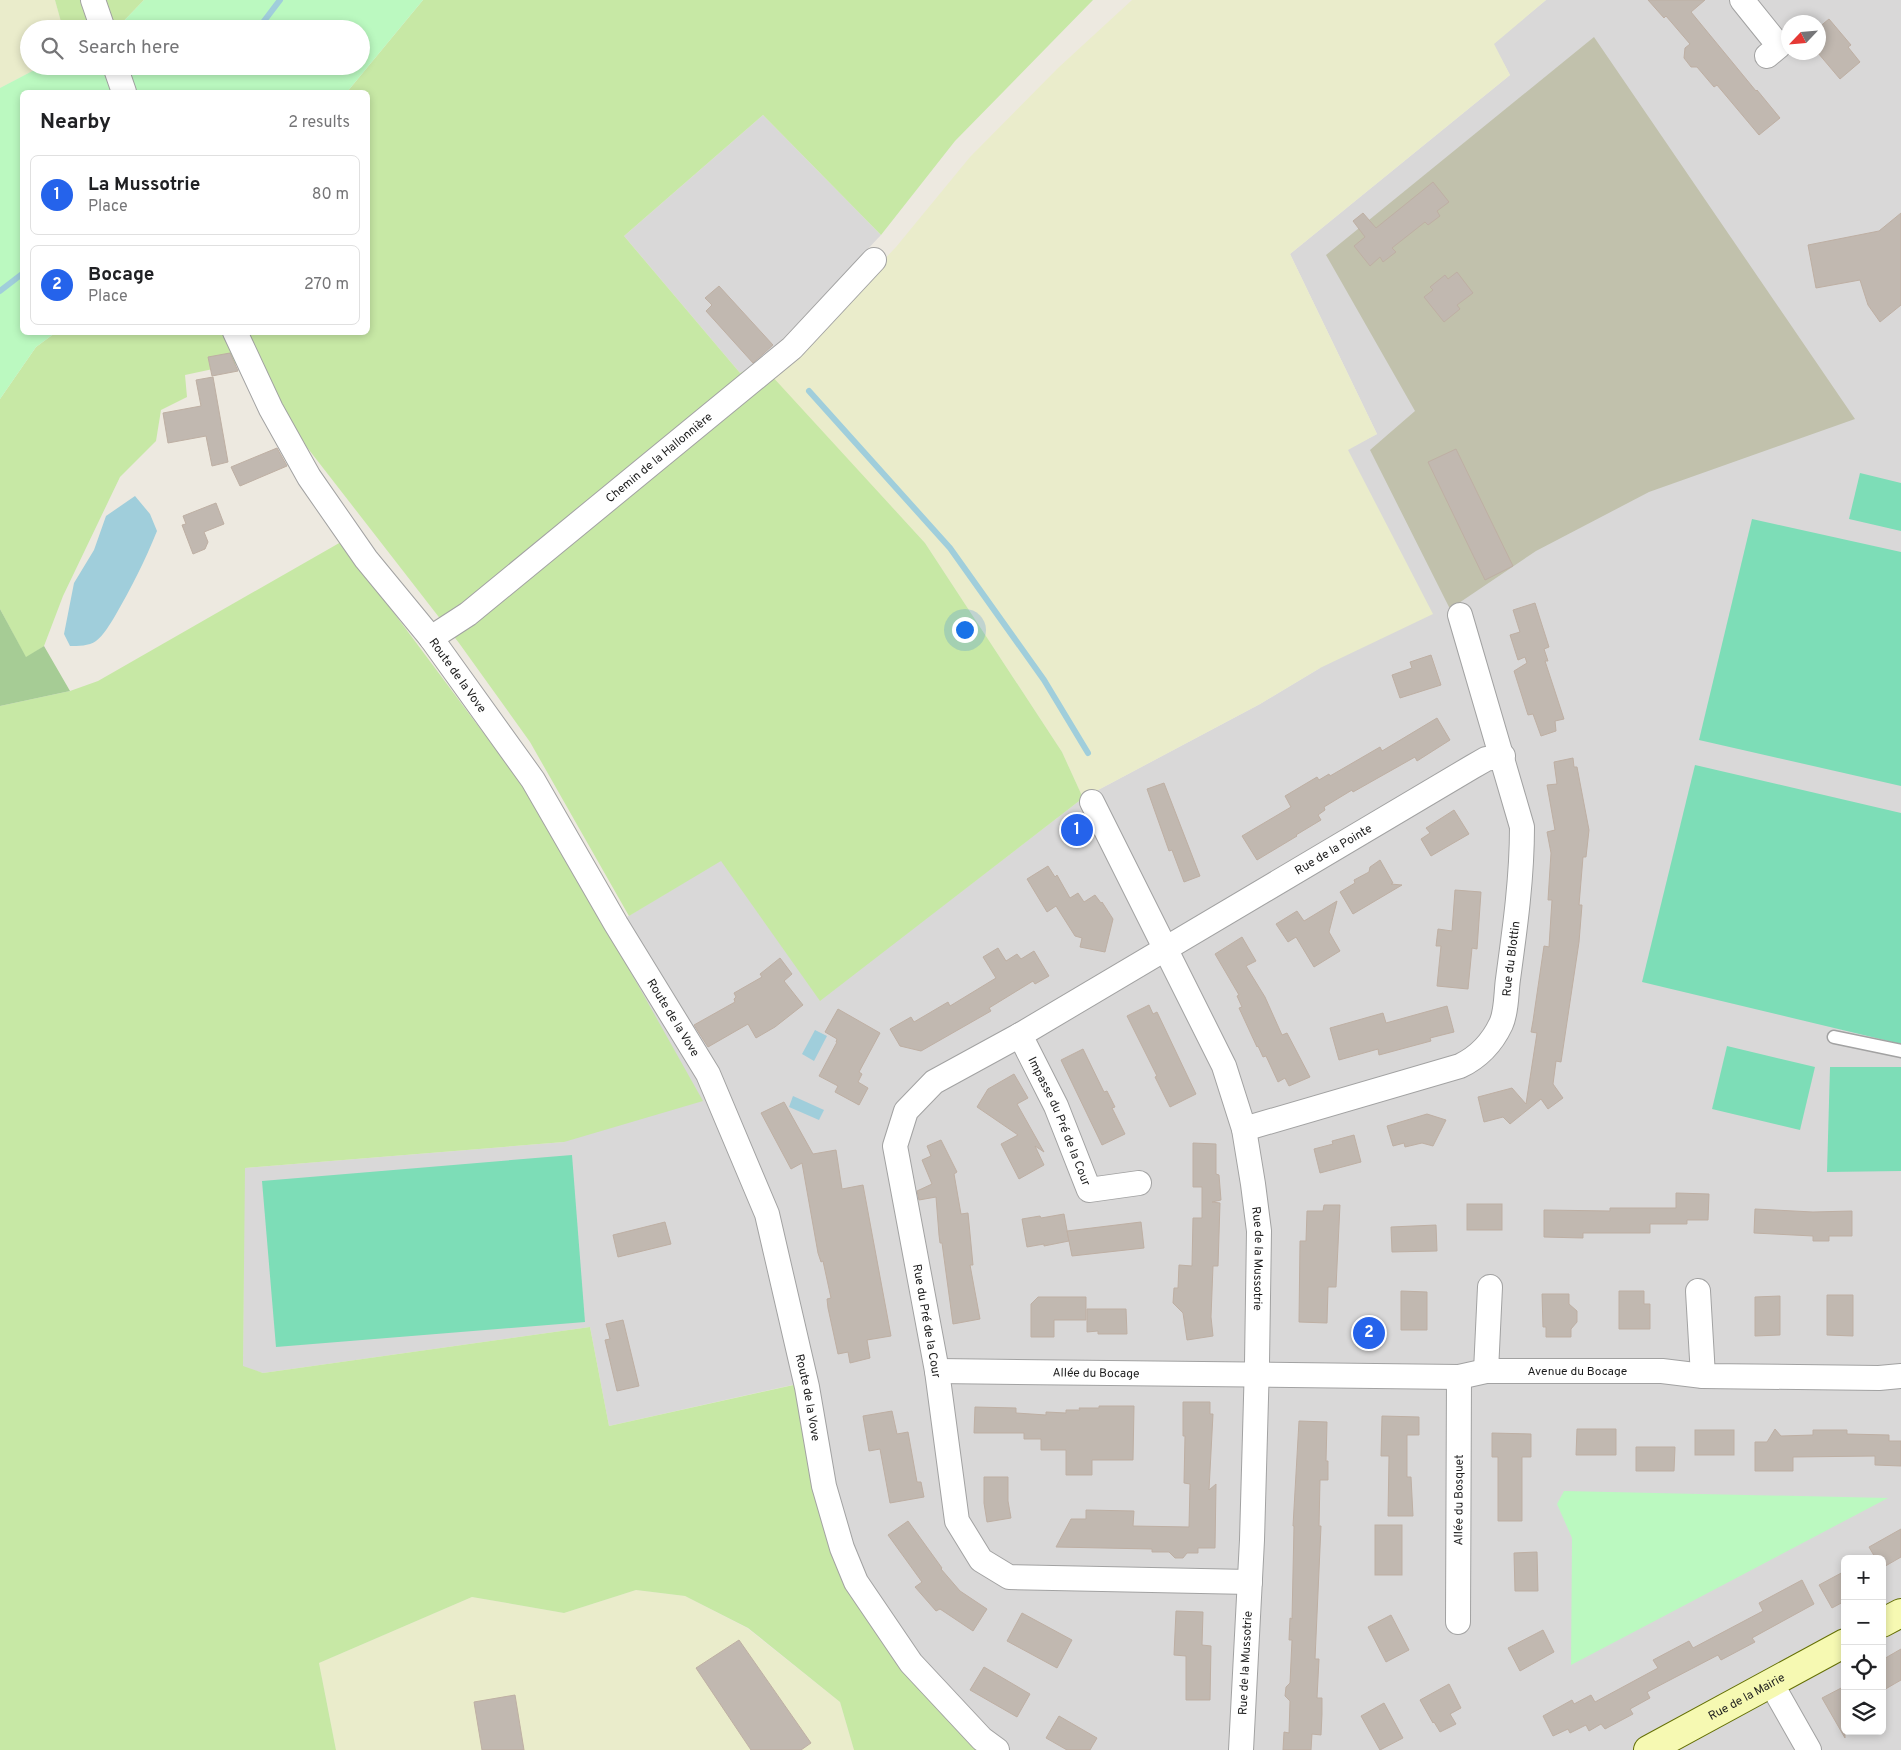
<!DOCTYPE html>
<html lang="en">
<head>
<meta charset="utf-8">
<style>
  body { margin:0; font-family:Overpass,sans-serif; background:#f6f6f6; color:#202124 }
  .controls { position:absolute; right:15px; bottom:15px; display:grid; overflow:hidden; border-radius:8px; box-shadow:0 2px 8px #0003 }
  .controls button { width:45px; height:45px; display:grid; place-items:center; padding:0; border:0; border-bottom:1px solid #e0e0e0; background:#fff; color:#202124; font:25px sans-serif }
  .compass { position:absolute; left:1781px; top:15px; width:45px; height:45px; border-radius:50%; background:#fff; box-shadow:0 2px 8px #0003; rotate:244deg }
  .you { position:absolute; left:964px; top:629px; width:18px; height:18px; margin:-12px; border:4px solid #fff; border-radius:50%; background:#1a73e8; box-shadow:0 0 0 8px #1a73e833 }
  .badge { display:grid; place-items:center; width:32px; height:32px; border-radius:50%; background:#2563eb; color:#fff; font-size:16px; font-weight:700 }
  .pin { position:absolute; translate:-50% -50%; border:2px solid #fff; box-shadow:0 1px 5px #0006 }
  .list { margin:0; padding:0; list-style:none }
  h2 { display:flex; justify-content:space-between; align-items:center; height:65px; margin:0; padding:0 20px; font-size:21px }
  h2 small { font-size:16px; font-weight:400; color:#757577 }
  .list li { display:grid; grid-template-columns:32px 1fr auto; gap:15px; align-items:center; box-sizing:border-box; height:80px; margin:0 10px 10px; padding:0 10px; border:1px solid #e0e0e0; border-radius:8px }
  .list b { display:block; font-size:19px; white-space:nowrap }
  .list p { margin:0; font-size:16px; white-space:nowrap; color:#757577 }
  .list em { font-size:16px; font-style:normal; color:#757577 }
  .icon { flex:none; width:28px; height:28px; fill:none; stroke:currentColor; stroke-width:2; stroke-linecap:round; stroke-linejoin:round }
  .map { position:relative; flex:none; width:1901px; height:1750px; overflow:hidden }
  .search { position:absolute; background:#fff; box-shadow:0 2px 8px #0003; left:20px; top:20px; width:350px; height:55px; display:flex; align-items:center; gap:12px; box-sizing:border-box; padding:0 18px; border-radius:28px; color:#757577; font-size:19px }
  .panel { position:absolute; background:#fff; box-shadow:0 2px 8px #0003; left:20px; top:90px; width:350px; height:245px; border-radius:8px }
  .map>svg:first-child { display:block }
</style>
</head>
<body>
<div class="map">
<svg width="1901" height="1750" viewBox="0 0 1901 1750">
  <rect width="100%" height="100%" fill="#ede9e0"/>
  <g fill="#d9d8d8" fill-rule="evenodd">
    <path d="M1546 0H1901V1750H977L916 1680 841 1577 820 1508 797 1384 609 1426 590 1327 263 1373 243 1367 244 1168 564 1142 607 929 721 860 820 1000 1083 798 1260 704 1320 668 1348 449 1377 434 1290 254 1510 75 1493 44ZM1788 22H1818V52H1788ZM1845 1559H1882V1731H1845Z"/>
    <polygon points="763,115 881,235 760,363 740,373 624,236"/>
  </g>
  <polygon fill="#c1c1ac" points="1594,37 1855,419 1649,492 1536,551 1450,609 1370,450 1415,411 1326,255"/>
  <g fill="#eaeccb">
    <polygon points="0,0 55,0 63,29 29,29 29,66 42,66 0,88"/>
    <polygon points="1132,0 1546,0 1494,44 1510,75 1290,254 1377,434 1348,450 1433,614 1320,668 1260,704 1083,798 1062,752 925,543 772,377 896,247 970,157 1058,68"/>
    <polygon points="636,1590 685,1596 747,1628 840,1702 854,1750 336,1750 319,1663 472,1597 564,1613"/>
  </g>
  <g fill="#c7e8a5">
    <polygon points="55,0 144,0 116,29 63,29"/>
    <polygon points="423,0 1093,0 955,141 881,235 763,115 624,236 740,373 760,363 925,543 1062,752 1083,798 820,1001 721,861 629,916 530,742 459,643 306,446 241,333 368,332 368,92 347,92"/>
    <polygon points="55,333 226,333 241,363 185,375 187,397 161,410 156,441 120,477 63,596 44,646 26,658 0,609 0,399 36,347"/>
    <polygon points="341,542 520,782 579,880 703,1101 564,1142 245,1168 243,1366 263,1373 590,1327 609,1426 798,1384 820,1508 841,1577 916,1680 977,1750 854,1750 840,1702 748,1628 685,1596 636,1590 564,1613 472,1597 319,1663 336,1750 0,1750 0,706 70,691 98,681"/>
  </g>
  <polygon fill="#a6cc95" points="0,609 26,657 44,646 70,691 0,706"/>
  <g fill="#bbf9c0">
    <polygon points="144,0 423,0 347,92 22,92 22,332 55,333 36,347 0,399 0,88 42,66 361,66 361,29 116,29"/>
    <polygon points="1564,1491 1888,1498 1571,1665 1572,1538 1557,1504"/>
  </g>
  <g fill="#7dddb7">
    <polygon points="1860,473 1901,483 1901,531 1849,519"/>
    <polygon points="1752,519 1901,552 1901,786 1699,740"/>
    <polygon points="1695,765 1901,813 1901,1044 1642,982"/>
    <polygon points="1727,1046 1815,1067 1800,1130 1712,1109"/>
    <polygon points="1830,1067 1901,1067 1901,1171 1827,1172"/>
    <polygon points="572,1155 585,1322 276,1347 262,1181"/>
  </g>
  <g fill="#a0cedb">
    <path d="M135 496 150 514 157 531C145 561 131 588 115 616 110 624 104 635 96 641 89 646 78 646 70 646L64 634 74 583 94 550 106 516Z"/>
    <polygon points="815,1030 827,1036 814,1061 802,1054"/>
    <polygon points="793,1096 824,1110 819,1120 789,1107"/>
  </g>
  <g fill="none" stroke-linecap="round" stroke-linejoin="round">
    <g stroke="#a0cedb" stroke-width="6">
      <polyline points="258,29 280,0"/>
      <polyline points="0,291 22,274"/>
      <polyline points="809,391 950,548 1044,680 1088,753"/>
    </g>
  </g>
  <g fill="#c1b8b0" stroke="#beafa3">
    <polygon points="1648,0 1705,0 1691,12 1756,91 1757,90 1780,118 1759,135 1717,85 1714,87 1697,67 1691,67 1684,58 1685,48 1690,44 1666,16 1664,18"/>
    <polygon points="1829,19 1851,45 1848,47 1860,62 1840,79 1818,53 1818,28"/>
    <polygon points="1433,182 1449,202 1437,211 1440,216 1428,225 1425,222 1392,248 1396,252 1383,262 1380,257 1370,266 1354,246 1365,237 1353,221 1363,213 1376,228"/>
    <polygon points="1901,213 1901,305 1880,322 1868,305 1860,280 1816,288 1808,245 1879,231"/>
    <polygon points="1457,272 1473,293 1457,305 1460,309 1444,322 1424,297 1433,290 1430,287 1445,275 1448,279"/>
    <polygon points="719,286 773,345 753,363 706,311 712,305 705,298"/>
    <polygon points="230,353 238,371 212,376 208,357"/>
    <polygon points="213,377 228,462 212,466 206,436 168,443 163,413 201,406 196,380"/>
    <polygon points="277,448 287,466 240,486 231,467"/>
    <polygon points="1456,449 1513,566 1485,580 1428,462"/>
    <polygon points="216,503 224,524 204,532 208,542 205,549 193,554 182,525 186,524 183,516"/>
    <polygon points="1535,603 1549,647 1544,649 1548,661 1545,661 1564,719 1555,721 1556,731 1541,736 1533,714 1528,715 1514,671 1527,663 1525,657 1518,660 1510,635 1520,632 1513,610"/>
    <polygon points="1431,655 1441,685 1400,698 1392,675 1412,668 1410,662"/>
    <polygon points="1437,718 1450,740 1417,761 1415,757 1353,792 1352,790 1324,807 1325,810 1318,815 1321,820 1296,835 1297,836 1257,860 1242,836 1291,807 1285,796 1317,777 1319,780 1329,774 1330,776 1380,747 1382,751"/>
    <polygon points="1573,758 1574,767 1577,767 1589,830 1586,857 1583,857 1579,905 1582,905 1579,942 1561,1062 1556,1061 1553,1084 1563,1098 1548,1109 1541,1099 1510,1124 1503,1117 1484,1122 1478,1097 1512,1088 1526,1104 1537,1033 1531,1032 1533,1021 1544,946 1549,947 1551,915 1552,900 1548,900 1551,853 1547,832 1555,830 1547,785 1557,784 1554,762"/>
    <polygon points="1164,783 1200,876 1184,882 1172,850 1169,851 1147,789"/>
    <polygon points="1454,810 1469,834 1431,856 1421,839 1430,833 1426,828"/>
    <polygon points="1380,860 1393,883 1391,884 1402,885 1353,914 1340,892 1355,883 1354,880 1369,872 1370,867"/>
    <polygon points="1048,866 1055,877 1057,875 1070,898 1078,893 1084,902 1095,895 1101,903 1102,902 1113,919 1105,952 1080,947 1082,938 1075,936 1056,906 1047,912 1027,879"/>
    <polygon points="1455,890 1481,892 1477,949 1472,948 1468,989 1437,986 1441,946 1436,946 1438,929 1452,931"/>
    <polygon points="1337,901 1329,932 1340,951 1314,967 1296,937 1288,942 1276,924 1297,911 1304,921"/>
    <polygon points="1242,937 1256,961 1246,966 1265,997 1282,1035 1287,1033 1310,1077 1289,1086 1285,1078 1278,1082 1266,1056 1263,1057 1258,1046 1257,1047 1239,1008 1242,1007 1237,996 1239,995 1215,954"/>
    <polygon points="998,948 1006,961 1017,954 1021,959 1034,951 1049,976 1035,984 1033,981 989,1008 991,1011 921,1051 900,1046 890,1029 911,1017 914,1022 948,1002 950,1006 996,978 983,957"/>
    <polygon points="780,958 792,974 784,981 803,1005 775,1027 756,1038 748,1024 708,1047 694,1025 735,1002 734,999 736,997 734,993 762,977 760,974"/>
    <polygon points="1149,1005 1153,1014 1157,1012 1196,1094 1170,1107 1155,1077 1157,1076 1127,1016"/>
    <polygon points="1447,1006 1454,1032 1430,1038 1431,1041 1379,1055 1378,1049 1339,1060 1330,1028 1383,1013 1386,1023"/>
    <polygon points="838,1009 880,1033 859,1072 862,1074 858,1082 868,1088 859,1105 835,1092 838,1086 819,1076 837,1042 836,1042 837,1039 825,1032"/>
    <polygon points="1083,1049 1104,1092 1107,1091 1115,1107 1112,1108 1125,1134 1102,1145 1061,1060"/>
    <polygon points="1014,1074 1028,1098 1017,1104 1044,1152 1035,1146 1044,1165 1019,1179 1001,1144 1018,1135 977,1107 988,1089"/>
    <polygon points="784,1102 813,1154 836,1150 842,1189 863,1185 891,1336 867,1340 870,1358 850,1363 848,1352 838,1354 828,1308 827,1299 831,1298 823,1261 821,1262 818,1253 802,1163 791,1169 761,1113"/>
    <polygon points="1427,1114 1446,1120 1433,1146 1422,1143 1405,1147 1404,1143 1393,1146 1387,1126"/>
    <polygon points="1354,1135 1361,1162 1320,1173 1314,1149 1333,1144 1332,1141"/>
    <polygon points="941,1140 957,1172 954,1174 961,1214 968,1213 973,1265 970,1265 980,1319 953,1324 942,1243 940,1243 939,1235 936,1197 919,1200 917,1191 932,1184 922,1160 931,1156 927,1146"/>
    <polygon points="1193,1143 1216,1144 1216,1174 1219,1175 1221,1200 1212,1202 1220,1203 1218,1266 1213,1266 1211,1317 1213,1336 1187,1340 1183,1313 1173,1303 1174,1288 1178,1288 1179,1265 1192,1266 1193,1218 1202,1218 1202,1187 1193,1187"/>
    <polygon points="1676,1193 1709,1194 1708,1220 1687,1220 1687,1224 1650,1224 1650,1233 1583,1233 1583,1238 1544,1237 1544,1210 1610,1211 1610,1208 1676,1208"/>
    <rect x="1467" y="1204" width="35" height="26"/>
    <polygon points="1324,1205 1340,1205 1336,1287 1328,1287 1327,1323 1299,1322 1300,1241 1306,1241 1307,1211 1323,1211"/>
    <polygon points="1755,1209 1813,1212 1852,1211 1852,1236 1829,1236 1829,1241 1813,1241 1813,1236 1754,1233"/>
    <polygon points="1064,1214 1069,1241 1044,1246 1044,1244 1027,1247 1022,1219 1040,1216 1041,1218"/>
    <polygon points="665,1222 671,1244 618,1257 613,1235"/>
    <polygon points="1141,1222 1144,1248 1072,1256 1067,1231"/>
    <polygon points="1436,1225 1437,1251 1392,1252 1391,1227"/>
    <polygon points="1401,1291 1427,1292 1427,1330 1401,1330"/>
    <polygon points="1619,1291 1644,1291 1644,1304 1650,1304 1650,1329 1619,1329"/>
    <polygon points="1542,1294 1569,1294 1569,1304 1577,1311 1577,1322 1571,1329 1571,1337 1546,1337 1546,1327 1543,1327"/>
    <polygon points="1827,1295 1853,1295 1853,1336 1827,1335"/>
    <polygon points="1780,1296 1780,1335 1755,1336 1755,1297"/>
    <polygon points="1038,1297 1086,1297 1086,1320 1054,1320 1054,1337 1031,1337 1031,1304"/>
    <polygon points="1087,1309 1126,1309 1127,1334 1098,1334 1098,1331 1087,1332"/>
    <polygon points="623,1320 639,1386 617,1391 605,1340 610,1339 606,1324"/>
    <polygon points="1183,1402 1210,1402 1210,1414 1213,1414 1209,1490 1216,1484 1215,1548 1198,1548 1198,1553 1187,1553 1183,1558 1175,1558 1169,1552 1152,1552 1152,1549 1056,1547 1071,1519 1086,1519 1086,1510 1134,1511 1133,1526 1189,1527 1190,1484 1184,1483 1185,1436 1183,1436"/>
    <polygon points="1099,1406 1134,1406 1133,1460 1092,1460 1092,1475 1066,1475 1066,1450 1041,1450 1041,1439 1024,1439 1024,1433 974,1433 975,1407 1016,1408 1016,1413 1046,1415 1046,1412 1066,1413 1066,1410 1080,1410 1079,1408 1099,1408"/>
    <polygon points="892,1411 897,1434 908,1432 917,1482 921,1482 924,1497 890,1503 880,1449 869,1451 863,1416"/>
    <polygon points="1382,1416 1419,1417 1419,1435 1407,1435 1407,1477 1411,1477 1413,1516 1388,1516 1389,1456 1381,1456"/>
    <polygon points="1299,1421 1327,1422 1326,1461 1328,1461 1328,1480 1320,1480 1319,1526 1321,1526 1315,1659 1319,1659 1317,1698 1322,1698 1322,1714 1321,1735 1312,1734 1311,1750 1283,1750 1284,1732 1289,1733 1290,1701 1285,1696 1286,1687 1290,1683 1292,1640 1289,1640 1290,1618 1292,1619 1294,1526 1293,1526"/>
    <polygon points="1577,1429 1616,1429 1616,1455 1576,1455"/>
    <polygon points="1775,1429 1781,1436 1813,1435 1813,1430 1847,1430 1847,1434 1889,1435 1889,1441 1901,1441 1901,1466 1875,1465 1875,1456 1793,1457 1793,1471 1755,1471 1755,1442 1767,1442"/>
    <rect x="1695" y="1430" width="39" height="25"/>
    <polygon points="1492,1433 1531,1434 1531,1457 1522,1457 1522,1521 1498,1521 1498,1457 1492,1457"/>
    <polygon points="1636,1447 1675,1447 1674,1471 1636,1471"/>
    <polygon points="984,1477 1008,1477 1008,1501 1011,1518 987,1522 984,1503"/>
    <polygon points="908,1521 942,1568 941,1569 960,1591 987,1609 973,1631 940,1609 936,1611 915,1587 922,1582 888,1535"/>
    <rect x="1375" y="1525" width="27" height="50"/>
    <polygon points="1901,1529 1901,1557 1882,1568 1882,1559 1876,1559 1869,1547"/>
    <polygon points="1537,1552 1538,1591 1515,1591 1514,1553"/>
    <polygon points="1845,1571 1845,1601 1832,1608 1819,1585"/>
    <polygon points="1802,1580 1814,1604 1752,1638 1755,1642 1721,1660 1718,1655 1647,1692 1650,1698 1630,1709 1633,1714 1605,1729 1601,1724 1589,1731 1586,1725 1570,1733 1568,1729 1553,1736 1543,1716 1572,1700 1574,1704 1591,1695 1595,1702 1658,1668 1653,1660 1689,1641 1693,1648 1763,1611 1759,1603"/>
    <polygon points="1176,1611 1203,1612 1202,1645 1211,1646 1210,1700 1186,1700 1186,1656 1174,1655"/>
    <polygon points="1022,1613 1072,1640 1057,1668 1007,1641"/>
    <polygon points="1391,1615 1409,1650 1386,1662 1368,1627"/>
    <polygon points="1543,1630 1554,1652 1520,1671 1508,1648"/>
    <polygon points="739,1640 811,1743 801,1750 751,1750 696,1668"/>
    <polygon points="1901,1649 1901,1680 1882,1691 1882,1660"/>
    <polygon points="984,1667 1030,1694 1017,1717 970,1690"/>
    <polygon points="1449,1684 1461,1708 1450,1714 1456,1724 1440,1732 1434,1722 1433,1723 1420,1700"/>
    <polygon points="1845,1686 1845,1738 1822,1698"/>
    <polygon points="515,1695 524,1750 482,1750 474,1702"/>
    <polygon points="1384,1703 1403,1738 1380,1750 1361,1716"/>
    <polygon points="1059,1716 1097,1738 1090,1750 1067,1750 1046,1738"/>
  </g>
  <g fill="none" stroke-linecap="round" stroke-linejoin="round">
    <defs>
      <polyline id="lane" points="1834,1037 1901,1051"/>
      <g id="street">
        <polyline points="93,0 103,29"/>
        <polyline points="1742,0 1779,46 1767,56"/>
        <polyline points="115,66 124,92"/>
        <path id="s1" d="M235 332 271 409 309 477 366 559 431 638 533 780 616 924 708 1074 767 1214 807 1387 824 1486 842 1548 856 1582 911 1663 982 1739 997 1750"/>
        <path id="s2" d="M431 638 468 614 792 348 874 260"/>
        <path id="s3" d="M1092 802 1224 1066 1244 1129 1253 1184 1259 1231 1257 1363 1252 1540 1241 1750"/>
        <path id="s4" d="M1020 1035 1056 1106 1089 1190 1139 1183"/>
        <path id="s5" d="M1244 1129 1460 1066C1479 1057 1492 1043 1501 1024 1507 1011 1506 992 1508 979 1515 928 1522 878 1522 827L1460 615"/>
        <polyline points="1698,1291 1703,1376"/>
        <path id="s6" d="M937 1371 1459 1377 1486 1371H1662L1703 1376 1879 1378 1901 1376"/>
        <polyline points="1486,1371 1490,1287"/>
        <path id="s7" d="M1250 1582 1009 1577 981 1560 957 1521 937 1371 895 1146 906 1111 934 1082 1020 1035 1472 767 1486 759 1503 756"/>
        <path id="s8" d="M1458 1622 1459 1377"/>
        <polyline points="1771,1683 1809,1750"/>
      </g>
      <g id="secondary">
        <polyline points="1882,1623 1901,1613"/>
        <path id="s9" d="M1648 1750 1845 1643"/>
      </g>
    </defs>
    <use href="#lane" stroke="#a2a2a2" stroke-width="15"/>
    <use href="#street" stroke="#a2a2a2" stroke-width="26"/>
    <use href="#secondary" stroke="#657005" stroke-width="30"/>
    <use href="#lane" stroke="#fff" stroke-width="12"/>
    <use href="#street" stroke="#fff" stroke-width="24"/>
    <use href="#secondary" stroke="#f6f9b2" stroke-width="28"/>
  </g>
  <g text-anchor="middle" stroke-width="4.5" stroke-linejoin="round" paint-order="stroke">
    <g font-size="12" fill="#1b1b1b" stroke="#fff">
      <text dy="4" stroke="none"><textPath href="#s2" startOffset="291">Chemin de la Hallonnière</textPath></text>
      <text dy="4" stroke="none"><textPath href="#s1" startOffset="411">Route de la Vove</textPath></text>
      <text dy="4" stroke="none"><textPath href="#s7" startOffset="1239">Rue de la Pointe</textPath></text>
      <text dy="4" stroke="none"><textPath href="#s5" startOffset="351">Rue du Blottin</textPath></text>
      <text dy="4" stroke="none"><textPath href="#s1" startOffset="816">Route de la Vove</textPath></text>
      <text dy="4" stroke="none"><textPath href="#s4" startOffset="95">Impasse du Pré de la Cour</textPath></text>
      <text dy="4" stroke="none"><textPath href="#s3" startOffset="492">Rue de la Mussotrie</textPath></text>
      <text transform="translate(927 1321) rotate(80)" y="4">Rue du Pré de la Cour</text>
      <text dy="4" stroke="none"><textPath href="#s6" startOffset="641">Avenue du Bocage</textPath></text>
      <text dy="4" stroke="none"><textPath href="#s6" startOffset="159">Allée du Bocage</textPath></text>
      <text dy="4" stroke="none"><textPath href="#s1" startOffset="1222">Route de la Vove</textPath></text>
      <text dy="4" stroke="none"><textPath href="#s8" startOffset="122">Allée du Bosquet</textPath></text>
      <text transform="translate(1245 1663) rotate(-87)" y="4">Rue de la Mussotrie</text>
      <text dy="4" stroke="none"><textPath href="#s9" startOffset="112">Rue de la Mairie</textPath></text>
    </g>
  </g>
</svg>
<div class="controls">
<button>+</button>
<button>−</button>
<button><svg class="icon" aria-label="locate" viewBox="0 0 24 24"><circle cx="12" cy="12" r="6"/><path d="M12 2v4M12 18v4M2 12h4M18 12h4"/></svg></button>
<button><svg class="icon" aria-label="layers" viewBox="0 0 24 24"><path d="M12 4l9 5-9 5-9-5zM3 14l9 5 9-5"/></svg></button>
</div>
<svg class="compass" viewBox="-18 -18 36 36"><path d="M0-13l5 13h-10z" fill="#e53935"/><path d="M0 13l5-13h-10z" fill="#757577"/></svg>
<div class="you"></div>
<div class="pin badge" style="left:1077px;top:830px">1</div>
<div class="pin badge" style="left:1369px;top:1333px">2</div>
<div class="search"><svg class="icon" aria-label="search" viewBox="0 0 24 24"><circle cx="10" cy="10" r="6"/><path d="M15 15l6 6"/></svg>Search here</div>
<section class="panel">
<h2>Nearby<small>2 results</small></h2>
<ul class="list">
<li><span class="badge">1</span><div><b>La Mussotrie</b><p>Place</p></div><em>80 m</em></li>
<li><span class="badge">2</span><div><b>Bocage</b><p>Place</p></div><em>270 m</em></li>
</ul>
</section>
</div>
</body>
</html>
